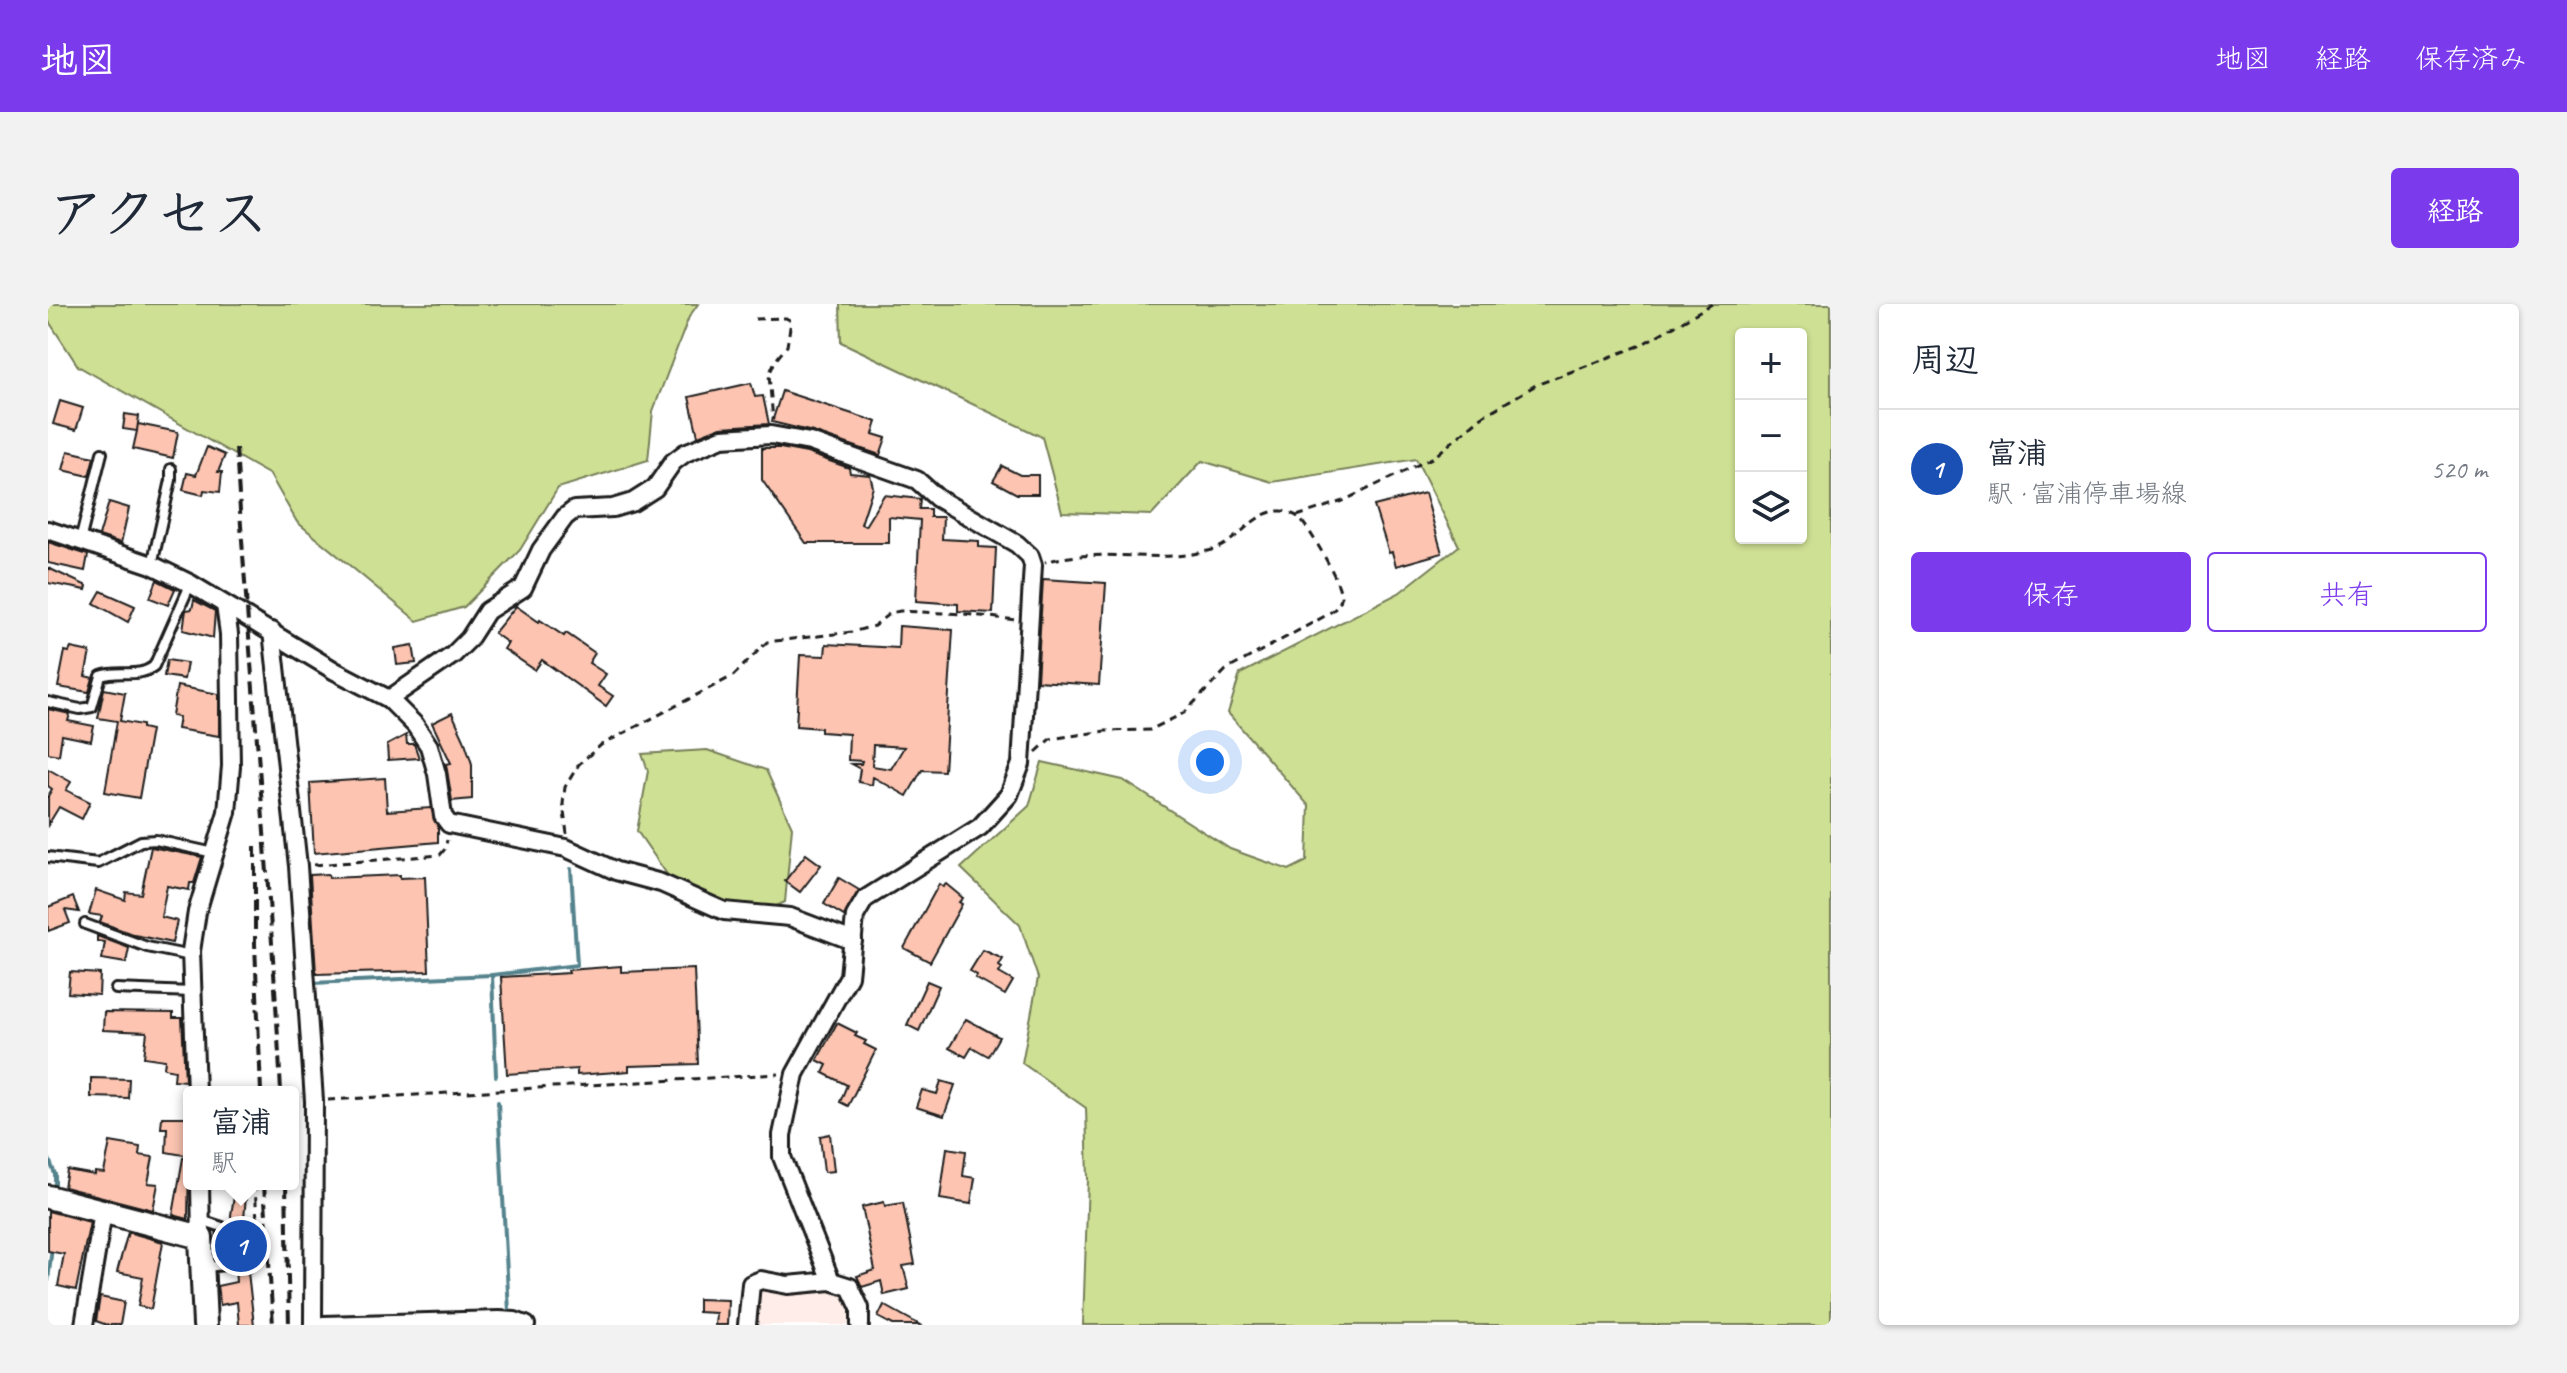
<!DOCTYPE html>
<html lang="ja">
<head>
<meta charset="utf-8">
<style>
  body { margin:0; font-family:Caveat,"Klee One",sans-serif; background:#f2f2f3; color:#1f2937 }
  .controls { position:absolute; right:24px; top:24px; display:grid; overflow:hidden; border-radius:8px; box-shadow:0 2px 6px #0004 }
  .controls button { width:72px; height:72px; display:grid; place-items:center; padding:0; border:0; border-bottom:2px solid #e0e1e3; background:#fff; color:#1f2937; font:40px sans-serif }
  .you { position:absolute; left:1162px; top:458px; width:28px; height:28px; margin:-20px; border:6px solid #fff; border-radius:50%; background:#1a73e8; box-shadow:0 0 0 12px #1a73e833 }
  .badge { display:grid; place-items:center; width:52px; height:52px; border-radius:50%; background:#7c3aed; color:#fff; font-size:26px; font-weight:700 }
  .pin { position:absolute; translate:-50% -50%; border:4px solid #fff; box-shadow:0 2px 8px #0006 }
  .popup { position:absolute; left:135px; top:782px; width:116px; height:104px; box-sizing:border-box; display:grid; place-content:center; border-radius:8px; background:#fff; filter:drop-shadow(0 2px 6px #0005); font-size:26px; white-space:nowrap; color:#747a83 }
  .popup b { font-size:30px; color:#1f2937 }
  .popup::after { content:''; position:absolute; left:50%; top:100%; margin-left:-16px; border:16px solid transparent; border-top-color:#fff }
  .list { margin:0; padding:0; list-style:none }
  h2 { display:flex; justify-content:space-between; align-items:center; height:104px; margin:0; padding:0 32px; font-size:34px }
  h2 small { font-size:26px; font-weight:400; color:#747a83 }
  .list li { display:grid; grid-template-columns:52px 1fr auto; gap:24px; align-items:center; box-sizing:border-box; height:120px; padding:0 32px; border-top:2px solid #e0e1e3 }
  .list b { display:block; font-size:30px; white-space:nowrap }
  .list p { margin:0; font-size:26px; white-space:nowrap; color:#747a83 }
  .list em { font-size:26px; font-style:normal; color:#747a83 }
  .actions { display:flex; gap:16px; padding:24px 32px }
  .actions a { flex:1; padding:18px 0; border:2px solid #7c3aed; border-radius:8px; text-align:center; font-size:28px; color:#7c3aed }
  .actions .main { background:#7c3aed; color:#fff }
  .icon { flex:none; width:44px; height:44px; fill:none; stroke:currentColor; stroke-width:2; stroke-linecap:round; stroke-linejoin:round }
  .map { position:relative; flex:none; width:1783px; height:1021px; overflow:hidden; border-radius:8px }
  header { display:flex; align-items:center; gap:48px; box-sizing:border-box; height:112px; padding:0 40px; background:#7c3aed; color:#fff }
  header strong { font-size:38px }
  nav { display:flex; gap:44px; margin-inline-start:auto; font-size:28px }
  .intro { display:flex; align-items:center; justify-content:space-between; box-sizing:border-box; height:192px; padding:0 48px }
  h1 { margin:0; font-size:56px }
  .button { padding:20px 36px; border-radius:8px; background:#7c3aed; color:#fff; font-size:28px; font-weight:700 }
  main { display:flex; gap:48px; padding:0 48px }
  aside { flex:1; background:#fff; border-radius:8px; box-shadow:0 2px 6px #0004 }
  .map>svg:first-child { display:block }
</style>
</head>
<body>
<header>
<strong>地図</strong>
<nav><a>地図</a><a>経路</a><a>保存済み</a></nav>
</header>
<div class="intro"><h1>アクセス</h1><a class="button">経路</a></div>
<main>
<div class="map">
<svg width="1783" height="1021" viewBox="0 0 1783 1021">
  <rect width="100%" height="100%" fill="#fff"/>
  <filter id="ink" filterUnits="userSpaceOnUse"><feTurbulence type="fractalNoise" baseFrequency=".0125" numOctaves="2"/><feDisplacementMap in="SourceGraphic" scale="16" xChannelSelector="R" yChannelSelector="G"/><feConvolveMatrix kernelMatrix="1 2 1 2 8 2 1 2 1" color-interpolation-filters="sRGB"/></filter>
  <g filter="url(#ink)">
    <polygon fill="#feede8" points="711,984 799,988 801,1021 708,1021"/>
    <g fill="#cee094" stroke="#757e58" stroke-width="2" fill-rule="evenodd">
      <polygon points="0,0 650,0 641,13 605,107 600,156 510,184 472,246 416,303 369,317 249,218 222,171 30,62 0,16"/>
      <path d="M792 0H1783V1021H1035L1040 875 1038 804 974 759 990 674 972 621 913 564 981 502 994 458 1075 476 1182 545 1241 566 1259 557 1261 502 1180 409 1192 370 1351 289 1411 242 1368 155 1224 178 1154 157 1104 211 1014 208 994 133 793 38ZM1753 30V234H1693V30Z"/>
      <polygon points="659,446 718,466 744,523 737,598 702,614 632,589 589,527 600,467 594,450"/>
    </g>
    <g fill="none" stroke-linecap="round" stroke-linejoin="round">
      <g stroke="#54838d" stroke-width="4">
        <polyline points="444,671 448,772"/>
        <polyline points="264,679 444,671 529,661 523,565"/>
        <polyline points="450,798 461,1008"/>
        <polyline points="0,853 7,870 7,887"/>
        <polyline points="0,977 4,943"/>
      </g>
    </g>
    <g fill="#fcc4b1" stroke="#1c1c1c" stroke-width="2" fill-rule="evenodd">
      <polygon points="703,79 707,93 715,92 721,120 673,123 650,132 641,93"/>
      <polygon points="734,87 829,118 825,130 838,134 832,151 765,128 724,118"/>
      <polygon points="12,97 35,104 28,126 5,120"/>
      <polygon points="77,110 91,112 89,126 90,120 130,128 125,154 85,145 89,127 75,125"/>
      <polygon points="159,143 177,151 170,168 174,168 172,188 156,186 155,191 135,186 139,169 148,171"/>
      <polygon points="714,144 732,144 759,149 801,164 802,169 822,171 825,183 813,220 817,222 836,191 872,195 871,205 882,205 882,213 895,213 894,235 931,237 931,243 948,244 945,309 910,307 910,300 868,297 872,216 841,213 841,239 758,239 714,176"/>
      <polygon points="20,147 46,153 41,172 15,166"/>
      <polygon points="954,162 972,171 990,171 990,190 969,190 945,177"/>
      <polygon points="1377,189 1394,249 1348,262 1344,248 1341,249 1326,202"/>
      <polygon points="61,198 81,204 73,239 51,232"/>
      <polygon points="0,238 40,251 37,267 0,259"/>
      <polygon points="0,264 39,282 38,286 0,279"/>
      <polygon points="995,275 1058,279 1051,381 989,377"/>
      <polygon points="109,276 127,285 120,301 102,294"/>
      <polygon points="53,287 87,302 80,318 46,299"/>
      <polygon points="146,296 167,307 165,334 135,326 138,306 144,305"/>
      <polygon points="468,302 491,318 492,316 516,332 518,329 547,349 541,359 558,370 550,382 565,392 558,402 494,356 487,366 456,345 460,339 446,329"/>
      <path d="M851 322 905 326 896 467 874 466 859 492 825 473 824 481 810 478 812 465 803 460H813L814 457 800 456 801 430 773 428V424L748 422 752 351 777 352 778 340 850 344ZM825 441 856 443 843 465 824 462Z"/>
      <polygon points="365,341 368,359 349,361 347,344"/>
      <polygon points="23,344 42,348 37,372 45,374 41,388 10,383 17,347 21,348"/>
      <polygon points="119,356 139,359 136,375 116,372"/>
      <polygon points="129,382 171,390 171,432 129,425 131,413 124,412"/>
      <polygon points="56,385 77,389 72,417 94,421 94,424 103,426 91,494 57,488 69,417 50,414"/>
      <polygon points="0,405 22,410 20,417 46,422 43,437 14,431 11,451 0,449"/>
      <polygon points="404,409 416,435 424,460 424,495 404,497 398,460 403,459 384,419"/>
      <polygon points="358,431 359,440 366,440 371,454 340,456 339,441"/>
      <polygon points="0,465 23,478 18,486 42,498 34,515 11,503 0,521 0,492 4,485 0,482"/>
      <polygon points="337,474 339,507 383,504 390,523 390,538 266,549 262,479"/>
      <polygon points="103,543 154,553 146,579 142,579 141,586 119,582 113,613 129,617 124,639 87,631 52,618 54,612 41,610 48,586 77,596 78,588 93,590"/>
      <polygon points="758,550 773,561 752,588 737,577"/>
      <polygon points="280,570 281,574 352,571 352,574 377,573 381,667 268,670 262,571"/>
      <polygon points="791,574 811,586 796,612 776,600"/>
      <polygon points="891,580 895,583 898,580 915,594 911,598 914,600 882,658 856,644"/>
      <polygon points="25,593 31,608 17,606 22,619 0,627 0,603"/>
      <polygon points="49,632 81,644 78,659 54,655 57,638 49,637"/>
      <polygon points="935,646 955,655 951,662 954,664 951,669 965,677 957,691 927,674 929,671 922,667"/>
      <polygon points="573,662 573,668 646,665 650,760 581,762 581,767 529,771 529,765 459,770 453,673 521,669 520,666"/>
      <polygon points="22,668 52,670 51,691 20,689"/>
      <polygon points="879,677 891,682 871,727 859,721"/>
      <polygon points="56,708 125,709 125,714 134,714 137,777 126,776 127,766 116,764 117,756 96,753 99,728 55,726"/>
      <polygon points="918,715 951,733 940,752 924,743 918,753 901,744"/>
      <polygon points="789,719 809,729 807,732 818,737 816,740 828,746 800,802 792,798 799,781 775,769 779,761 769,756"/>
      <polygon points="43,774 81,775 80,794 43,793"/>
      <polygon points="893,777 907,781 896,812 868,803 874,786 889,790"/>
      <polygon points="114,813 141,813 141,852 118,848 119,824 113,824"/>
      <polygon points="782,830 786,867 776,868 772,832"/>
      <polygon points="62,838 92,843 91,851 105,853 100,879 110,880 105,906 16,883 19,866 47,871 47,868 56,869"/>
      <polygon points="899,844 918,847 915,872 927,874 923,900 892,895"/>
      <polygon points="135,854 141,854 140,915 125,911"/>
      <polygon points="188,880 199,880 196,915 202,914 203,968 200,968 206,1021 191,1021 189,998 172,1001 169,982 188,978 183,911"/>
      <polygon points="836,898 837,902 855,899 867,960 855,962 861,985 836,991 833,977 814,983 809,972 827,966 814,903"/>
      <polygon points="0,907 42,918 28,986 10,982 16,950 0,947"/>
      <polygon points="80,928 115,938 103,1005 90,1002 95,973 69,968"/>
      <polygon points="52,993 76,998 72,1021 59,1021 48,1017"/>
      <polygon points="650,995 680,996 679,1021 667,1021 668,1009 650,1008"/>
      <polygon points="836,1001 872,1021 845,1021 830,1013"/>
    </g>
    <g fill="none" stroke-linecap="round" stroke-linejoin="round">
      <defs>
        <g id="lane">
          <polyline points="32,237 54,149"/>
          <polyline points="104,261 123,176 123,165"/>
          <path d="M0 398 32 405 44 403 53 372C71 365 90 375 106 362L142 281"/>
          <polyline points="0,553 50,559 93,537 108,536 166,549"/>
          <polyline points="37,620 99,643 143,652"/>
          <polyline points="68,685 144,688"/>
          <polyline points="153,916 174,923 177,961 158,963"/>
        </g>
        <g id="street">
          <polyline points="0,226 104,261 143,280 287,367 341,395 367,421 381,442 389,470 395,512 401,520 518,544 568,567 613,579 676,607 742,613 805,637"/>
          <polyline points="224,327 250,562 266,797 265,1021"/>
          <polyline points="341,395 405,351 421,335 439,307 475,284 493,246 517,213 526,206 565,204 585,198 607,184 625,158 637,149 674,134 723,131 762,138 869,176 889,194 969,240 982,252 985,261 973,460 961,491 932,523 817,595 807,612 801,672 747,770 734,831 734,853 783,977"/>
          <polyline points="148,788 143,647 149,608 179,508 183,462 181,330 177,301"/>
          <polyline points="152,880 153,933"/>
          <polyline points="36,1021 55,908"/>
          <polyline points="275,1021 451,1016 467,1017 478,1021"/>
          <polyline points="699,1021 703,980 713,976 740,981 783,977 802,983 812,1004 812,1021"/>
        </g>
        <polyline id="secondary" points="0,893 153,933 157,1021"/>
      </defs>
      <use href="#lane" stroke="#1c1c1c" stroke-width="14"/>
      <use href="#street" stroke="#1c1c1c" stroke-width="22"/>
      <use href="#secondary" stroke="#1c1c1c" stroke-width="28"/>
      <g stroke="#1c1c1c" stroke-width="3" stroke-dasharray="8 6" stroke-linecap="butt">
        <polyline points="707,15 738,14 743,17 739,42 727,57 721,71 725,116"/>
        <polyline points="1249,212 1295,197 1386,153 1435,112 1488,81 1591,42 1664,0"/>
        <path d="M988 448 1002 435 1057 427 1102 426 1136 409 1178 366 1277 312C1284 307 1292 303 1293 294 1294 279 1262 225 1251 214 1247 210 1240 208 1234 207 1207 205 1191 237 1167 245 1111 262 1053 242 997 258"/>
        <polyline points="519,530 515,500 517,483 531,460 553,441 685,372 719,338 804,328 826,322 842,309 852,307 916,310 968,316"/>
        <polyline points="266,561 392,551 397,545 399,536"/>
        <polyline points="280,796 731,770"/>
        <polyline points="203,937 210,936 207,881 215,880"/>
      </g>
      <use href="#lane" stroke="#fff" stroke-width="8"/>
      <use href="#street" stroke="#fff" stroke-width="16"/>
      <use href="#secondary" stroke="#fff" stroke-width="22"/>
      <g stroke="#1c1c1c" stroke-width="4" stroke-dasharray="12 6" stroke-linecap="butt">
        <path d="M188 144C201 359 222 573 233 788"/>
        <polyline points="207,542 207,640 213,788"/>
        <polyline points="216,880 225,1021"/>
        <polyline points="238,880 241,1021"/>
      </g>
    </g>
  </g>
</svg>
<div class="controls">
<button>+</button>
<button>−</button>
<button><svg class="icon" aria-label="layers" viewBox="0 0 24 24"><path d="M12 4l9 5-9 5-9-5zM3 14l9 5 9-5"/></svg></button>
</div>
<div class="you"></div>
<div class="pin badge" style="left:193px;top:942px;background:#1a4fb4">1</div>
<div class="popup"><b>富浦</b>駅</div>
</div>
<aside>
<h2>周辺<small></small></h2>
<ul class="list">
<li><span class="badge" style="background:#1a4fb4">1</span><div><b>富浦</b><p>駅 · 富浦停車場線</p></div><em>520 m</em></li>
</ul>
<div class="actions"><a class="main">保存</a><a>共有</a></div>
</aside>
</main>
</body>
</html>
